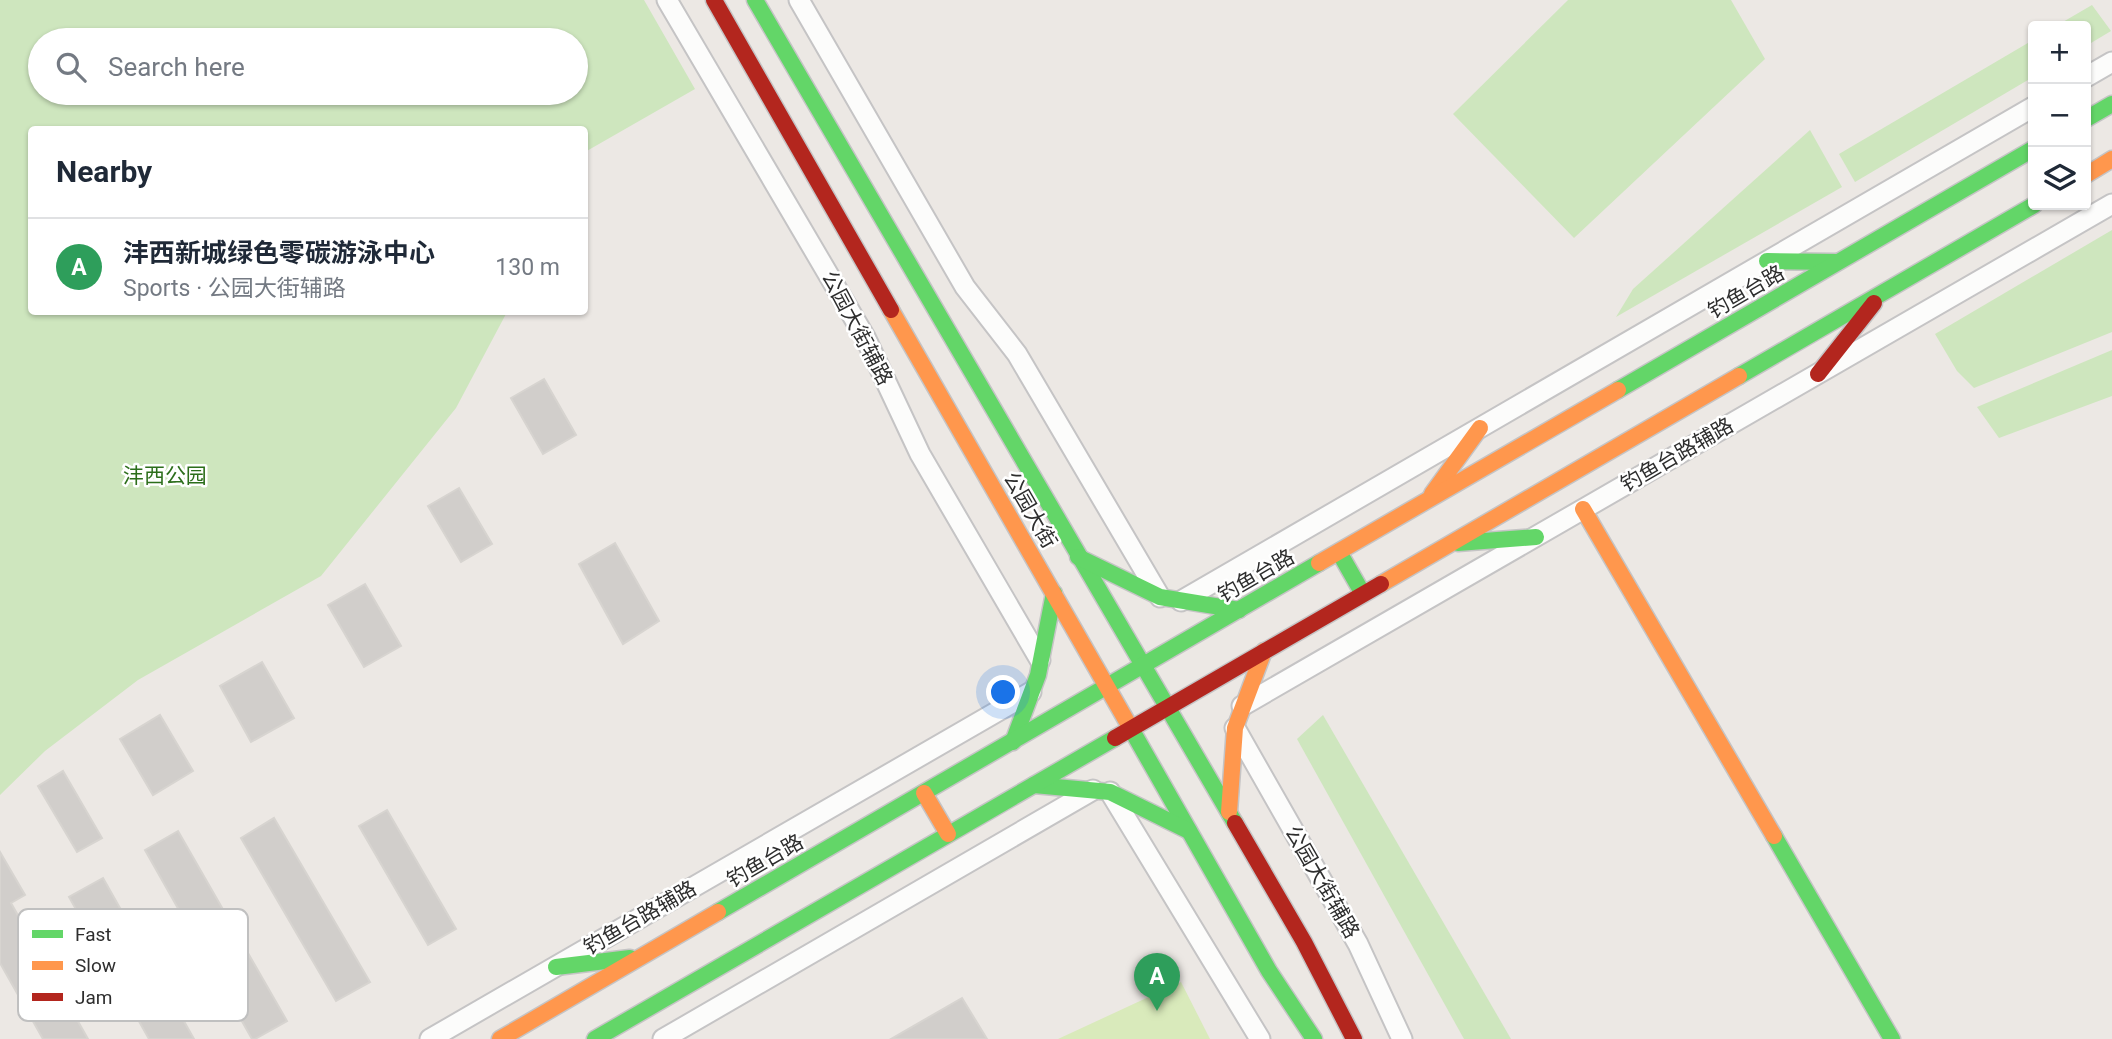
<!DOCTYPE html>
<html lang="en">
<head>
<meta charset="utf-8">
<style>
  body { margin:0; font-family:Roboto,"Noto Sans SC",sans-serif; background:#f6f6f7; color:#1f2937 }
  .controls { position:absolute; right:21px; top:21px; display:grid; overflow:hidden; border-radius:7px; box-shadow:0 2px 5px #0004 }
  .controls button { width:63px; height:63px; display:grid; place-items:center; padding:0; border:0; border-bottom:2px solid #e0e1e3; background:#fff; color:#1f2937; font:35px sans-serif }
  .you { position:absolute; left:1004px; top:693px; width:24px; height:24px; margin:-18px; border:5px solid #fff; border-radius:50%; background:#1a73e8; box-shadow:0 0 0 10px #1a73e833 }
  .badge { display:grid; place-items:center; width:46px; height:46px; border-radius:50%; background:#706f6e; color:#fff; font-size:23px; font-weight:700 }
  .pin { position:absolute; translate:-50% -58px; filter:drop-shadow(0 2px 4px #0008) }
  .pin::after { content:''; position:absolute; top:37px; width:24px; height:21px; background:inherit; clip-path:polygon(0 0,100% 0,50% 100%) }
  .list { margin:0; padding:0; list-style:none }
  h2 { display:flex; justify-content:space-between; align-items:center; height:91px; margin:0; padding:0 28px; font-size:30px }
  h2 small { font-size:23px; font-weight:400; color:#747a83 }
  .list li { display:grid; grid-template-columns:46px 1fr auto; gap:21px; align-items:center; box-sizing:border-box; height:98px; padding:0 28px; border-top:2px solid #e0e1e3 }
  .list b { display:block; font-size:26px; white-space:nowrap }
  .list p { margin:0; font-size:23px; white-space:nowrap; color:#747a83 }
  .list em { font-size:23px; font-style:normal; color:#747a83 }
  .icon { flex:none; width:38px; height:38px; fill:none; stroke:currentColor; stroke-width:2; stroke-linecap:round; stroke-linejoin:round }
  .map { position:relative; flex:none; width:2112px; height:1039px; overflow:hidden }
  .search { position:absolute; background:#fff; box-shadow:0 2px 5px #0004; left:28px; top:28px; width:560px; height:77px; display:flex; align-items:center; gap:18px; box-sizing:border-box; padding:0 24px; border-radius:38px; color:#747a83; font-size:26px }
  .panel { position:absolute; background:#fff; box-shadow:0 2px 5px #0004; left:28px; top:126px; width:560px; height:189px; border-radius:7px }
  .map>svg:first-child { display:block }
</style>
</head>
<body>
<div class="map">
<svg width="2112" height="1039" viewBox="0 0 2112 1039">
  <rect width="100%" height="100%" fill="#ece8e4"/>
  <g fill="#cee6be" fill-rule="evenodd">
    <path d="M0 0H644L695 89 585 152 584 130H32V312H507L456 408 321 576 138 680 45 751 0 795ZM40 40H576V93H40Z"/>
    <polygon points="1568,0 1731,0 1765,59 1574,238 1453,114"/>
    <polygon points="2092,5 2111,31 2086,46 2086,26 2056,26"/>
    <polygon points="2033,40 2033,77 1855,182 1839,154"/>
    <polygon points="1810,130 1842,187 1616,317 1633,289"/>
    <polygon points="2112,230 2112,332 1974,388 1957,371 1935,334"/>
    <polygon points="2112,350 2112,396 1999,438 1977,407"/>
    <polygon points="1323,715 1511,1039 1464,1039 1297,739"/>
  </g>
  <polygon fill="#d9eabb" points="1181,982 1210,1039 1058,1039"/>
  <g fill="#d1cecb" stroke="#d7d4d0" stroke-width="2">
    <polygon points="544,379 576,435 543,454 511,398"/>
    <polygon points="459,488 492,544 461,562 428,506"/>
    <polygon points="615,543 659,621 623,644 579,564"/>
    <polygon points="365,584 401,646 364,667 328,605"/>
    <polygon points="262,662 294,718 251,742 220,686"/>
    <polygon points="160,715 193,771 153,795 120,739"/>
    <polygon points="63,771 102,838 77,852 38,786"/>
    <polygon points="387,810 456,929 428,945 359,826"/>
    <polygon points="274,818 370,982 336,1001 241,838"/>
    <polygon points="178,831 287,1021 255,1039 252,1039 145,850"/>
    <polygon points="0,852 25,895 11,903 88,1039 43,1039 0,963"/>
    <polygon points="103,878 194,1039 149,1039 69,897"/>
    <polygon points="962,998 987,1039 891,1039"/>
  </g>
  <g fill="none" stroke-linecap="round" stroke-linejoin="round">
    <defs>
      <g id="street">
        <polyline points="667,0 865,337 920,454 1040,660"/>
        <polyline points="799,0 965,287 1017,354 1160,597"/>
        <polyline points="2086,77 2112,62"/>
        <polyline points="1181,601 2033,107"/>
        <polyline points="1242,706 2112,204"/>
        <polyline points="1235,728 1358,944 1402,1039"/>
        <polyline points="1110,792 1260,1039"/>
        <polyline points="430,1039 1031,692"/>
        <polyline points="663,1039 1093,790"/>
      </g>
      <g id="fast">
        <polyline points="755,0 1235,823"/>
        <polyline points="2086,119 2112,104"/>
        <polyline points="1767,261 1837,262"/>
        <polyline points="1739,376 2034,205"/>
        <polyline points="1618,390 2033,149"/>
        <polyline points="1458,543 1536,537"/>
        <polyline points="1339,552 1363,594"/>
        <polyline points="1078,557 1160,597 1239,610"/>
        <polyline points="1130,727 1269,971 1314,1039"/>
        <polyline points="1013,742 1038,675 1054,593"/>
        <polyline points="1034,785 1110,792 1189,831"/>
        <polyline points="1774,836 1892,1039"/>
        <polyline points="718,912 1319,563"/>
        <polyline points="556,967 630,958"/>
        <polyline points="595,1039 1115,738"/>
      </g>
      <g id="slow">
        <polyline points="2086,175 2112,159"/>
        <polyline points="891,310 1130,727"/>
        <polyline points="1432,494 1480,428"/>
        <polyline points="1583,509 1774,836"/>
        <polyline points="1319,563 1618,390"/>
        <polyline points="1381,584 1739,376"/>
        <polyline points="924,793 948,834"/>
        <polyline points="1229,812 1235,728 1264,651"/>
        <polyline points="500,1039 718,912"/>
      </g>
      <g id="jam">
        <polyline points="714,0 891,310"/>
        <polyline points="1818,374 1874,303"/>
        <polyline points="1115,738 1381,584"/>
        <polyline points="1235,823 1304,942 1354,1039"/>
      </g>
    </defs>
    <use href="#street" stroke="#c5c4c5" stroke-width="23"/>
    <use href="#fast" stroke="#c5c4c5" stroke-width="19"/>
    <use href="#slow" stroke="#c5c4c5" stroke-width="19"/>
    <use href="#jam" stroke="#c5c4c5" stroke-width="19"/>
    <use href="#street" stroke="#fcfcfb" stroke-width="19"/>
    <use href="#fast" stroke="#63d668" stroke-width="16"/>
    <use href="#slow" stroke="#ff974d" stroke-width="16"/>
    <use href="#jam" stroke="#b3261e" stroke-width="16"/>
  </g>
  <g text-anchor="middle" stroke-width="5" stroke-linejoin="round" paint-order="stroke">
    <g font-size="21" fill="#2e2e2e" stroke="#fff">
      <text transform="translate(1746 292) rotate(-30)" y="7">钓鱼台路</text>
      <text transform="translate(857 328) rotate(62)" y="7">公园大街辅路</text>
      <text transform="translate(1677 455) rotate(-30)" y="7">钓鱼台路辅路</text>
      <text transform="translate(1030 510) rotate(60)" y="7">公园大街</text>
      <text transform="translate(1256 576) rotate(-30)" y="7">钓鱼台路</text>
      <text transform="translate(765 861) rotate(-30)" y="7">钓鱼台路</text>
      <text transform="translate(1322 882) rotate(60)" y="7">公园大街辅路</text>
      <text transform="translate(640 918) rotate(-30)" y="7">钓鱼台路辅路</text>
    </g>
    <g font-size="21" fill="#2c6e1b" stroke="#fff">
      <text x="165" y="483">沣西公园</text>
    </g>
  </g>
  <rect x="18" y="909" width="230" height="112" rx="10" fill="#fff" stroke="#c0c0c0" stroke-width="2"/>
  <rect x="32" y="930" width="31" height="8" fill="#63d668"/>
  <rect x="32" y="961" width="31" height="9" fill="#ff974d"/>
  <rect x="32" y="993" width="31" height="8" fill="#b3261e"/>
  <g font-size="19" fill="#2e2e2e">
    <text x="75" y="941">Fast</text>
    <text x="75" y="972">Slow</text>
    <text x="75" y="1004">Jam</text>
  </g>
</svg>
<div class="controls">
<button>+</button>
<button>−</button>
<button><svg class="icon" aria-label="layers" viewBox="0 0 24 24"><path d="M12 4l9 5-9 5-9-5zM3 14l9 5 9-5"/></svg></button>
</div>
<div class="you"></div>
<div class="pin badge" style="left:1157px;top:1011px;background:#2e9e5b">A</div>
<div class="search"><svg class="icon" aria-label="search" viewBox="0 0 24 24"><circle cx="10" cy="10" r="6"/><path d="M15 15l6 6"/></svg>Search here</div>
<section class="panel">
<h2>Nearby<small></small></h2>
<ul class="list">
<li><span class="badge" style="background:#2e9e5b">A</span><div><b>沣西新城绿色零碳游泳中心</b><p>Sports · 公园大街辅路</p></div><em>130 m</em></li>
</ul>
</section>
</div>
</body>
</html>
